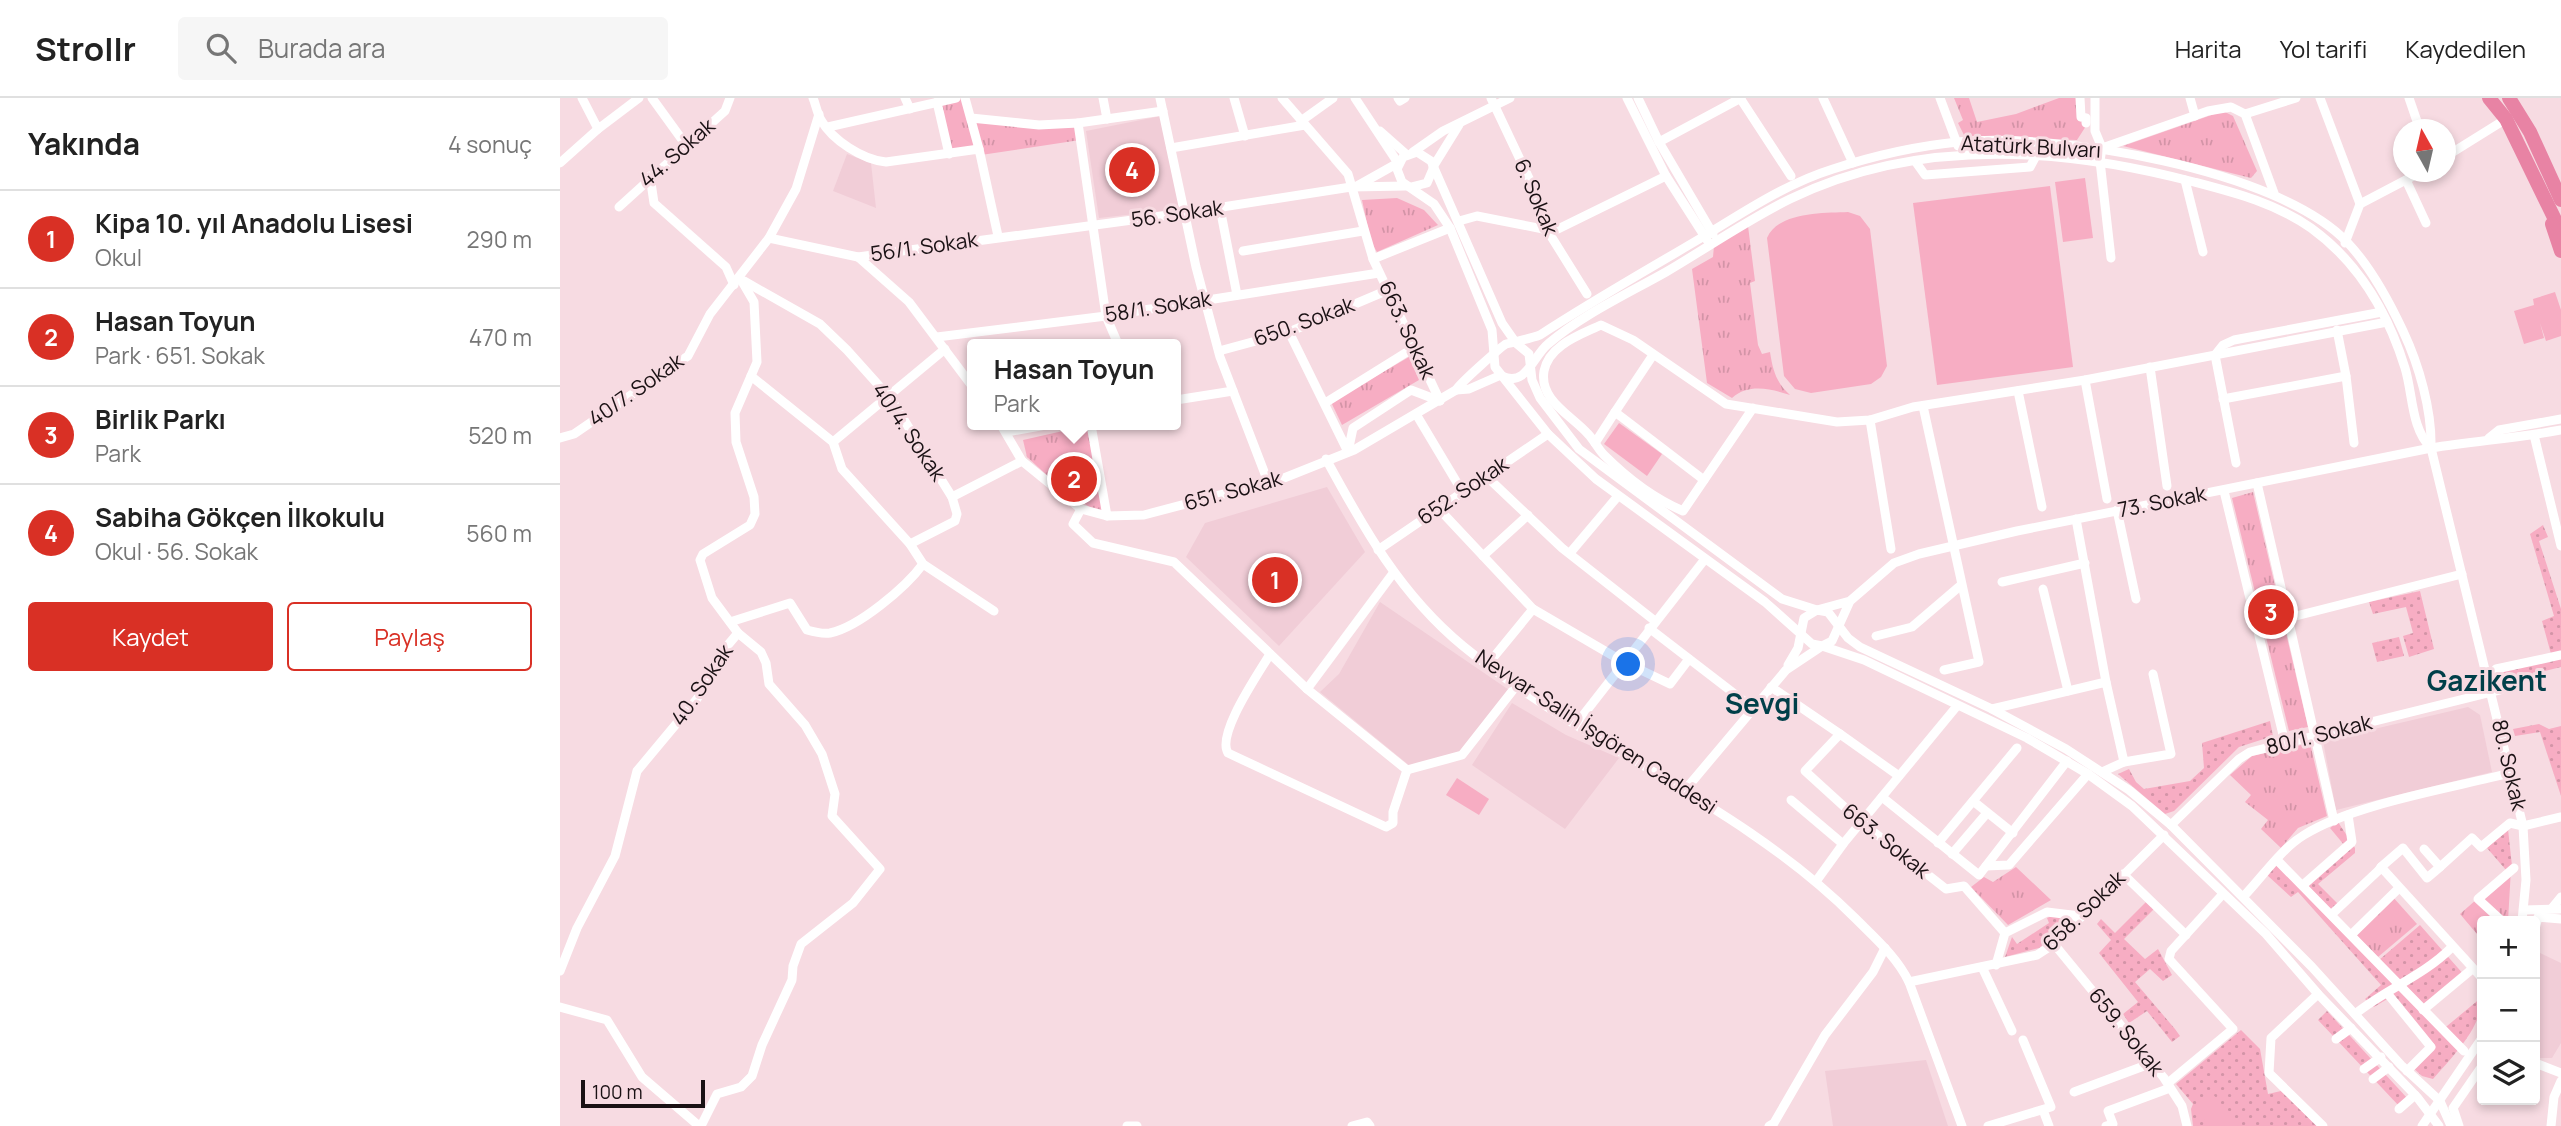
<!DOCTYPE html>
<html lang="tr">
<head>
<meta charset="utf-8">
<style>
  body { margin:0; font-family:Manrope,sans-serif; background:#f6f6f6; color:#222 }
  .controls { position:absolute; right:21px; bottom:21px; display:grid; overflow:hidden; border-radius:7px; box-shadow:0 4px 10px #0003 }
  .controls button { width:63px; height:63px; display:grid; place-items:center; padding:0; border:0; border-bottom:2px solid #e0e0e0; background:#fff; color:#222; font:35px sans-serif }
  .compass { position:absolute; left:1833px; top:21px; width:63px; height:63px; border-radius:50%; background:#fff; box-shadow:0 4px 10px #0003; rotate:352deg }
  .scale { position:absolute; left:21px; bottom:18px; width:124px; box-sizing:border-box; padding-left:7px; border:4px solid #1a1114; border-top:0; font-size:19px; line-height:24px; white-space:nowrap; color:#1a1114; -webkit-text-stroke:5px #f7dbe2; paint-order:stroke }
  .you { position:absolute; left:1069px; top:567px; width:24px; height:24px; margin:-18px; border:5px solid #fff; border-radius:50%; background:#1a73e8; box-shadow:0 0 0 10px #1a73e833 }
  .badge { display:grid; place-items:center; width:46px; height:46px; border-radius:50%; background:#d93025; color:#fff; font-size:23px; font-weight:700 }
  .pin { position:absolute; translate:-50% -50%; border:4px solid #fff; box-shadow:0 2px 7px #0006 }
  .popup { position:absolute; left:407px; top:241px; width:214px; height:91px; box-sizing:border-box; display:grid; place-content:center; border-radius:7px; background:#fff; filter:drop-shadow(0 2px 5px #0005); font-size:23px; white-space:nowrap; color:#767676 }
  .popup b { font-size:26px; color:#222 }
  .popup::after { content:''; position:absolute; left:50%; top:100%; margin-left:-14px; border:14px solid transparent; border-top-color:#fff }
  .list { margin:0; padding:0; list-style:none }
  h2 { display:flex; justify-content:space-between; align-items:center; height:91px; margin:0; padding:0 28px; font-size:30px }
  h2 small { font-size:23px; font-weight:400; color:#767676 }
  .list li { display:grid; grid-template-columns:46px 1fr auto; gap:21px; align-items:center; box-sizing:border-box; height:98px; padding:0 28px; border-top:2px solid #e0e0e0 }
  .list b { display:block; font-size:26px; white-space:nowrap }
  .list p { margin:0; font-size:23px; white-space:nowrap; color:#767676 }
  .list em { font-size:23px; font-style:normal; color:#767676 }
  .actions { display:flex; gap:14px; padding:21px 28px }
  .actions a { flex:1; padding:16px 0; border:2px solid #d93025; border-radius:7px; text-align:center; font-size:24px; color:#d93025 }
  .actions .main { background:#d93025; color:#fff }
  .icon { flex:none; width:38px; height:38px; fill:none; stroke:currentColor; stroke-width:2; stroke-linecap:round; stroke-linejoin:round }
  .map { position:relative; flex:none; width:2001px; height:1028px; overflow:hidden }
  header { display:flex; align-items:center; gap:42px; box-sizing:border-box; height:98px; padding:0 35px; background:#fff; border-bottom:2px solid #e0e0e0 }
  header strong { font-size:33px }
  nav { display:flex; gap:38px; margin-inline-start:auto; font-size:24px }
  .search { width:490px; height:63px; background:#f6f6f6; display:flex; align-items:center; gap:18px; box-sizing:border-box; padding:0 24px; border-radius:7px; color:#767676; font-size:26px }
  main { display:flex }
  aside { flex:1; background:#fff }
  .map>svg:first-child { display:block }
</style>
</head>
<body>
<header>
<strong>Strollr</strong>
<div class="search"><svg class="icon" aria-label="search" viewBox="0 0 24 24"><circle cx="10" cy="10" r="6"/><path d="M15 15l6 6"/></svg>Burada ara</div>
<nav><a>Harita</a><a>Yol tarifi</a><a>Kaydedilen</a></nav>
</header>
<main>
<aside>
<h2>Yakında<small>4 sonuç</small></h2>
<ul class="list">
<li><span class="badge">1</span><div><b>Kipa 10. yıl Anadolu Lisesi</b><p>Okul</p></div><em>290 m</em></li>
<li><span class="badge">2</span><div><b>Hasan Toyun</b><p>Park · 651. Sokak</p></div><em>470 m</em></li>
<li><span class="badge">3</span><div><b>Birlik Parkı</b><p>Park</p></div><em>520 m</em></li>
<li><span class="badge">4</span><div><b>Sabiha Gökçen İlkokulu</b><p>Okul · 56. Sokak</p></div><em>560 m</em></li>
</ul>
<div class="actions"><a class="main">Kaydet</a><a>Paylaş</a></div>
</aside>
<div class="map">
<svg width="2001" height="1028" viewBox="0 0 2001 1028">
  <defs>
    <pattern id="grass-dots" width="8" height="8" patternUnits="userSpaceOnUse" patternTransform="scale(1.75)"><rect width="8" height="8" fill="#f7adc3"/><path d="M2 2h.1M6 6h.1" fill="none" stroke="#d394a7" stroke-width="1.8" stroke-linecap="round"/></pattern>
    <pattern id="park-tufts" width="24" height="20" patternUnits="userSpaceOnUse" patternTransform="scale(1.75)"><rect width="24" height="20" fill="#f7adc3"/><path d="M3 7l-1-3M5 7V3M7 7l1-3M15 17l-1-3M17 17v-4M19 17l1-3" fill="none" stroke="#d394a7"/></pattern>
  </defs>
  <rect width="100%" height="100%" fill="#f7dbe2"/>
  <g fill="#f1cdd7">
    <polygon points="601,18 620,111 539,120 526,33"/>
    <polygon points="287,56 311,65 316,110 273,93"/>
    <polygon points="767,389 805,454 719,548 626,459 645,425"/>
    <polygon points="820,504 949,592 902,654 850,668 760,594 779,576"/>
    <polygon points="952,605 1006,637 1059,660 1005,731 912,667"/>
    <polygon points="1908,609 1920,617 1932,674 1776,712 1763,643"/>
    <polygon points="1978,854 2001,865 2001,945 1992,960 1980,960 1975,955 1975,861"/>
    <polygon points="1366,962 1388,1028 1273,1028 1265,973"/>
  </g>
  <g fill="url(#grass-dots)">
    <polygon points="1983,427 1988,439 1979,443 2001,511 2001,553 1991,556 1982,523 1994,518 1970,436"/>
    <polygon points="1860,493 1874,551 1849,559 1843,538 1853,535 1846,509 1813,516 1809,504"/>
    <polygon points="1839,539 1844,558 1817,564 1812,545"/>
    <polygon points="2001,558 2001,569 1946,583 1943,573"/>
    <polygon points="1710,623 1713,638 1679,649 1614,713 1605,716 1558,676 1569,671 1576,684 1584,691 1630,683 1644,670 1642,645"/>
    <polygon points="1979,626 1989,631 2001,628 2001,698 1980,634 1955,638 1953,631"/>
    <path d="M1778 724 1795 750V755L1758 786 1778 806 1769 815 1819 862 1860 827 1905 878 1863 913 1881 933 1922 899C1922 930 1892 959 1873 981L1862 978 1852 969 1875 947 1829 900 1814 909 1805 901 1821 887 1738 794 1731 799 1707 777 1718 765 1746 787 1785 748 1770 730Z"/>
    <polygon points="1948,731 1952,768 1946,772 1927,750"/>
    <polygon points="1586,804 1594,811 1564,841 1585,861 1598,851 1612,877 1603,883 1590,871 1575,884 1615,931 1620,938 1612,944 1587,913 1569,925 1563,916 1578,904 1539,855 1551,842 1537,826 1541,821 1555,835"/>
    <polygon points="1494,817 1510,824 1479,850 1445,859 1452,839 1457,846 1489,825 1487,820"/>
    <polygon points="1767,913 1848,1001 1839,1008 1758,922"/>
    <polygon points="1681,932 1700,951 1708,996 1721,993 1758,1028 1633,1028 1631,1011 1633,1006 1616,986"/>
  </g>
  <g fill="url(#park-tufts)">
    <polygon points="396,0 405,0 411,20 518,25 520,42 421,57 420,52 389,56 377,4"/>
    <polygon points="1394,0 1409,0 1417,24 1456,16 1499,0 1520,0 1526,28 1517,42 1405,39 1398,25 1403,22"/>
    <polygon points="1663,13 1673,18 1697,73 1691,80 1563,48"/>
    <polygon points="837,100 864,112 878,127 817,154 811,144 802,102"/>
    <path d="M1188 128 1195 183 1190 185 1198 247 1202 256 1210 254C1213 273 1216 284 1230 297 1211 291 1189 285 1172 300L1147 285 1132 171 1153 159 1154 148Z"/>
    <polygon points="849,259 859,282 782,327 771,304"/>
    <polygon points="525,328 529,328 543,418 501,390 467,359 463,342"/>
    <polygon points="1693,394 1748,629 1729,633 1672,400"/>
    <polygon points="1750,645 1767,718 1738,730 1721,750 1701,731 1708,722 1685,704 1691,697 1670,677 1692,658"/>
    <polygon points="1456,769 1491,802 1448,827 1411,789 1424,779 1433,784"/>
    <polygon points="1951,771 1948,823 1922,823 1922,842 1900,816"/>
    <polygon points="1832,798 1857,826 1818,859 1795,836"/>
  </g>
  <g fill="#f7adc3">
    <polygon points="1525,80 1533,140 1503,144 1495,84"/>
    <polygon points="1490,88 1513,269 1377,287 1353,105"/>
    <path d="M1288 114 1300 118 1310 131 1327 268 1321 279 1311 286 1251 295 1235 291 1224 278 1207 140C1218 114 1263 115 1288 114Z"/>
    <polygon points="1995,194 2001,212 2001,238 1986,243 1980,225 1984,240 1964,246 1954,213 1974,207 1973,201"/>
    <polygon points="1059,325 1102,356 1087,378 1044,346"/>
    <polygon points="897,680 929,701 919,717 886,697"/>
    <polygon points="1653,996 1678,1028 1650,1028 1635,1010"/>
  </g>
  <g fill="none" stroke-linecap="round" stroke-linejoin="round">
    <g stroke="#fff" stroke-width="9">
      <polyline points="22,0 38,31 79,0"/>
      <polyline points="92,0 126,47"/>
      <path d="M253 0C256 7 257 15 261 22 272 42 303 62 326 64L419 51 438 138"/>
      <polyline points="345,0 350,11"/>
      <polyline points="405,0 419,51"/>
      <polyline points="543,0 547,21"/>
      <polyline points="600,0 636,169 660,259 708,384"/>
      <polyline points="674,0 685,38"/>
      <polyline points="722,0 788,76 813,161"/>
      <polyline points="795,0 838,65"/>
      <polyline points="838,0 840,3 845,0"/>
      <polyline points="931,0 985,114 989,135 1027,196"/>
      <polyline points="1067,0 1106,78 1147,142"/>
      <polyline points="1078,0 1099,44 1153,136"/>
      <polyline points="1180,0 1231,78"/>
      <polyline points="1263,0 1293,65"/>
      <polyline points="1380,0 1398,48"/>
      <polyline points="1520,0 1521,19 1526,20 1526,25"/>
      <polyline points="1535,0 1535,33 1542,50 1540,63 1551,160"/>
      <polyline points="1630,0 1635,18"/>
      <polyline points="1760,0 1800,106"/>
      <polyline points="1849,0 1860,32"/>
      <polyline points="377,4 389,56"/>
      <polyline points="1685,16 1736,0"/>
      <polyline points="411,20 479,27 518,25"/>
      <polyline points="741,23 773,0"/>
      <polyline points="268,29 396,0"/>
      <polyline points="820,33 846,56"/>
      <polyline points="1099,44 1181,0"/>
      <polyline points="1545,49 1648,13 1671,9 1685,16 1714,95"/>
      <polyline points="611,50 745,27"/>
      <polyline points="853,54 883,33 950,0"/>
      <polyline points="1885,59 1946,21"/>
      <polyline points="1355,63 1365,77 1470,69 1477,56"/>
      <polyline points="0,65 38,31"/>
      <polyline points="873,69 899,27"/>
      <polyline points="90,78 94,105 166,169 174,187"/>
      <polyline points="1625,82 1643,154"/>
      <polyline points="1846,82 1866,125"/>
      <polyline points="797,88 838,65"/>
      <polyline points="851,89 867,85 873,71"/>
      <polyline points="59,109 165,13 170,0"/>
      <polyline points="660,110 677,197"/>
      <polyline points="899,123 917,118 988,132 998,131 1106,78"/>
      <polyline points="209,140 298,159 624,115 791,89 846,88"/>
      <polyline points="1785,145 1800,106 1861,74"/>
      <polyline points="683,153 803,133"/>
      <polyline points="298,159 349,204 412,288"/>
      <polyline points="184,183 260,226 287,252 331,301 392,399 462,363"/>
      <polyline points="1777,232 1786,278"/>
      <polyline points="729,234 788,354 793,330 851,292 880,303"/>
      <polyline points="377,239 546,218 819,175"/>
      <polyline points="558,246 546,218 518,25 603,13"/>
      <polyline points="659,253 729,234 828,192"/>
      <polyline points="1590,269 1607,388"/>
      <polyline points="191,278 273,344 282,371 350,446 363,466 434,513"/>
      <path d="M942 278C966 290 973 258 988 246 1022 217 1067 196 1106 174 1147 150 1187 122 1230 101 1357 39 1501 49 1634 84 1676 95 1715 105 1751 130 1798 164 1828 215 1845 270 1853 296 1851 331 1871 350"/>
      <polyline points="1525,282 1547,401"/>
      <polyline points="896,292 909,291 941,277"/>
      <polyline points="1458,293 1482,409"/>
      <polyline points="1663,301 1786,278 1794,345"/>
      <polyline points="616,302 673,293"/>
      <polyline points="880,303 813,161 890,130"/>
      <polyline points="765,305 855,249"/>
      <polyline points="1363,308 1419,564 1384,572"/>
      <path d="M1193 310 1123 413C1095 401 1066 379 1044 357 1038 351 1034 342 1028 336 1011 317 979 302 984 273 989 247 1020 237 1041 227L1073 242 1166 306 1277 324 1310 322 1353 309 1525 282 1827 224"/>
      <polyline points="1055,314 1093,257"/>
      <polyline points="856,316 902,393"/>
      <polyline points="1310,322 1331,451"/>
      <path d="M441 327 462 363 521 411 547 418 584 417 724 380 794 352 896 292C900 285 942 248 946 246 957 243 969 241 980 237 1032 203 1087 172 1141 140 1184 114 1225 86 1273 71 1313 58 1357 48 1398 44 1496 34 1718 71 1787 144 1810 168 1829 203 1843 233 1859 267 1872 312 1871 350L1963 728 1966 782 1962 823"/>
      <polyline points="531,327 547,418"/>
      <polyline points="447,334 486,327"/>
      <polyline points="1974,337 2001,448"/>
      <polyline points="0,340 14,336 128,258 150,216 209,140 236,91 259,16"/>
      <polyline points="1929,340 1939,332 2001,321"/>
      <polyline points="273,344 385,251"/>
      <polyline points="1035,345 1055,314 1144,382"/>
      <path d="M766 361C804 431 841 497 903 548 1026 649 1181 706 1295 820 1315 840 1337 859 1349 884L1402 1028"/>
      <polyline points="1676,365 1655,257 1663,247 1674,242 1822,214"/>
      <polyline points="925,377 1002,450 1095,523"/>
      <polyline points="1697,385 1728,520 1902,476"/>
      <polyline points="1664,393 1725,645"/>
      <polyline points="878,410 973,511 928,566"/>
      <polyline points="521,411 513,426 533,445 614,464 747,591 847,672 902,657 957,587"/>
      <polyline points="1557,412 1576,501"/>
      <polyline points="1516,421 1546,584"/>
      <polyline points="350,446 395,423 397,416 392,399"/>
      <polyline points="818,452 988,336"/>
      <polyline points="1010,455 1058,398"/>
      <polyline points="923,458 968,417"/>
      <polyline points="1442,484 1525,465"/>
      <polyline points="1483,491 1508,593"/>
      <path d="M1290 503 1272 543 1262 548 1252 546 1205 504 1036 381 988 336 935 269 932 232 890 130 874 106 842 84 837 71 843 59 857 54 871 63 942 225 956 245 969 256 972 282 980 300 1019 351 1222 501 1257 512 1290 503 1334 465 1359 456 1457 433 1871 350C1915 343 1957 340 2001 332"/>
      <polyline points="973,511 1062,563 1110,586 1129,561"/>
      <polyline points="1728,520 1774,723"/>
      <path d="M170 524 230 505 247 532C254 534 263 536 270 535 299 529 346 489 363 466"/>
      <polyline points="1089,530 1193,610"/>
      <polyline points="1316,538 1352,529 1400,488"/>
      <path d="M710 556C699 575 656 636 668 655L826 729 833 725V714L847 672"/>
      <polyline points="1228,567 1238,550 1244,520 1257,512 1268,514 1288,540 1300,549 1432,611 1506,651 1569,692 1611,727 1752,869 1841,967 1880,1003 1891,1028"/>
      <polyline points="1211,589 1280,636"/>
      <polyline points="747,591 834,474"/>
      <polyline points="1432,611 1546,584 1564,664 1611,656 1593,576"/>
      <polyline points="1017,625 1145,461"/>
      <polyline points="1542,674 1564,664"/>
      <polyline points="1339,678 1280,636 1245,673 1301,724 1386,791 1404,788 1445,835"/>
      <polyline points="1125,692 1226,572 1262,548 1304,562 1467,640 1528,676 1572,708 1706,836 1758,896 1857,999 1879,1028"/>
      <polyline points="1322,699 1419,777 1507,663"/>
      <polyline points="1231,702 1283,746"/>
      <polyline points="1413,703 1453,735"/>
      <polyline points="1611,727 1679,661 1690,654 1940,592 1936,571 2001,557"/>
      <polyline points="1378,745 1457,650"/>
      <polyline points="1864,751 1880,769 1912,740 1921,749 1950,725 1963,728 2001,719"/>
      <polyline points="1392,756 1427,715"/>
      <polyline points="1717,762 1904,953"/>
      <polyline points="1426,768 1449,767 1528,676"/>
      <polyline points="1821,769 1843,750 1867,780 1880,769"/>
      <polyline points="1819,772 1821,769 1922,880"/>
      <polyline points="1563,776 1626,837"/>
      <polyline points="1257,782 1283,746 1397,608"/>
      <polyline points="1743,787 1792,744 1788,717"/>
      <path d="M1684 798C1703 778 1721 751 1744 737 1793 706 1892 690 1950 675"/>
      <polyline points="1992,810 2001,799"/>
      <polyline points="1964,812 2001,811"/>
      <polyline points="1772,816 1819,772"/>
      <polyline points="1942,823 1918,801 1954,770"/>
      <polyline points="1975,831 1978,819 2001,821"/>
      <polyline points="1792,836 1837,792"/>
      <polyline points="1494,846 1604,980 1622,1008 1627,1028"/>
      <polyline points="1436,867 1445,835 1487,814 1520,818"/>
      <polyline points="1422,869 1452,933"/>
      <polyline points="0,873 17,830 55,758 77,673 137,601 162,554 178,535"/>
      <polyline points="1349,884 1477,857 1494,846 1604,737"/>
      <polyline points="1827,895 1871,949 1847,973"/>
      <polyline points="1758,896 1711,940 1709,975 1763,1028"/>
      <polyline points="0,909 47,922 82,979 139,1028"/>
      <polyline points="1863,912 1911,872"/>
      <path d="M1795 916C1826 891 1863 878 1891 850"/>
      <polyline points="1776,941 1791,930"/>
      <polyline points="1975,965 2001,975"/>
      <polyline points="1804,971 1821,959"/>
      <polyline points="1813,981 1829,969"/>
      <polyline points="1608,985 1673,931 1609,861 1611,853 1662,797"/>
      <polyline points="1514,994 1592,965"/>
      <polyline points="1839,1011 1855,997"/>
      <polyline points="1483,1012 1489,1028"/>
      <polyline points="141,1028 157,996 181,989 192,978 202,947 232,882 233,868 241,846 293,805 320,771 272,718 275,696 262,656 245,627 209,586 206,565 201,554 178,535 152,500 140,462 143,456 190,427 195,416 194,399 176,344 175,315 197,264 194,204 180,180"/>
      <polyline points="567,1028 577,1028"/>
      <polyline points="792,1028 807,1024 810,1028"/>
      <polyline points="1209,1028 1214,1025 1265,937 1313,874 1325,850"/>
      <polyline points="1428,1028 1491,1009 1463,942"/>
      <polyline points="1546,1028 1553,1026 1548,1013 1610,990"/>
      <polyline points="1862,1028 1922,940"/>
      <polyline points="1899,1028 1893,1010 1922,968"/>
      <polyline points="1991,1028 1994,999 2001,983"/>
    </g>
    <g stroke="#e883a4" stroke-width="14">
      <polyline points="1929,0 1946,21 2001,134"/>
      <polyline points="1949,0 1970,34 2001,102"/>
      <polyline points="1992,126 2001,153"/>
    </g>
  </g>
  <g text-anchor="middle" stroke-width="6" stroke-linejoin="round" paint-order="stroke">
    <g font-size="21" fill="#1a1114" stroke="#f7dbe2">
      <text transform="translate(1471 49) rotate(3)" y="7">Atatürk Bulvarı</text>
      <text transform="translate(117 55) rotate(-41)" y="7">44. Sokak</text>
      <text transform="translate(976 99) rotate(67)" y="7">6. Sokak</text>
      <text transform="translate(617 116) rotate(-8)" y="7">56. Sokak</text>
      <text transform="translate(364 149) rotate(-8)" y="7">56/1. Sokak</text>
      <text transform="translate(598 209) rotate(-9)" y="7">58/1. Sokak</text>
      <text transform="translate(744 224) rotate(-20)" y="7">650. Sokak</text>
      <text transform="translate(847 232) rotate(65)" y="7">663. Sokak</text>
      <text transform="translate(76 292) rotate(-35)" y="7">40/7. Sokak</text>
      <text transform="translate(349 334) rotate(56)" y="7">40/4. Sokak</text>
      <text transform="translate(673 393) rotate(-15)" y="7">651. Sokak</text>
      <text transform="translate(903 393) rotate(-34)" y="7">652. Sokak</text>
      <text transform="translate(1602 404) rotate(-11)" y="7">73. Sokak</text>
      <text transform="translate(142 587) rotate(-56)" y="7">40. Sokak</text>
      <text transform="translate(1036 634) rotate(33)" y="7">Nevvar-Salih İşgören Caddesi</text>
      <text transform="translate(1759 637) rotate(-14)" y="7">80/1. Sokak</text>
      <text transform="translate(1949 667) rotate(77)" y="7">80. Sokak</text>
      <text transform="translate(1326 743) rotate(39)" y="7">663. Sokak</text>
      <text transform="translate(1524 813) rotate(-44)" y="7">658. Sokak</text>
      <text transform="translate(1566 934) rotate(51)" y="7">659. Sokak</text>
    </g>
    <g font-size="28" font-weight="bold" fill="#003f49" stroke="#f7dbe2">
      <text x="1927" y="593">Gazikent</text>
      <text x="1202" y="616">Sevgi</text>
    </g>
  </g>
</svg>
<div class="controls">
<button>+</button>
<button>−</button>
<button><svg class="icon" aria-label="layers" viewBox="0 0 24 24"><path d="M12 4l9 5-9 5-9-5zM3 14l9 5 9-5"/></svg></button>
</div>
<svg class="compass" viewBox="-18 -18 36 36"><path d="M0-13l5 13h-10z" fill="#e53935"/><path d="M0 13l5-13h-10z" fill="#767676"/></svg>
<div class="scale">100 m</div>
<div class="you"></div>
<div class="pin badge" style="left:715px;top:482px">1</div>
<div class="pin badge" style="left:514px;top:381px">2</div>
<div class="popup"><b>Hasan Toyun</b>Park</div>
<div class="pin badge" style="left:1711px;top:514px">3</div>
<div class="pin badge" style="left:572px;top:72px">4</div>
</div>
</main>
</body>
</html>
